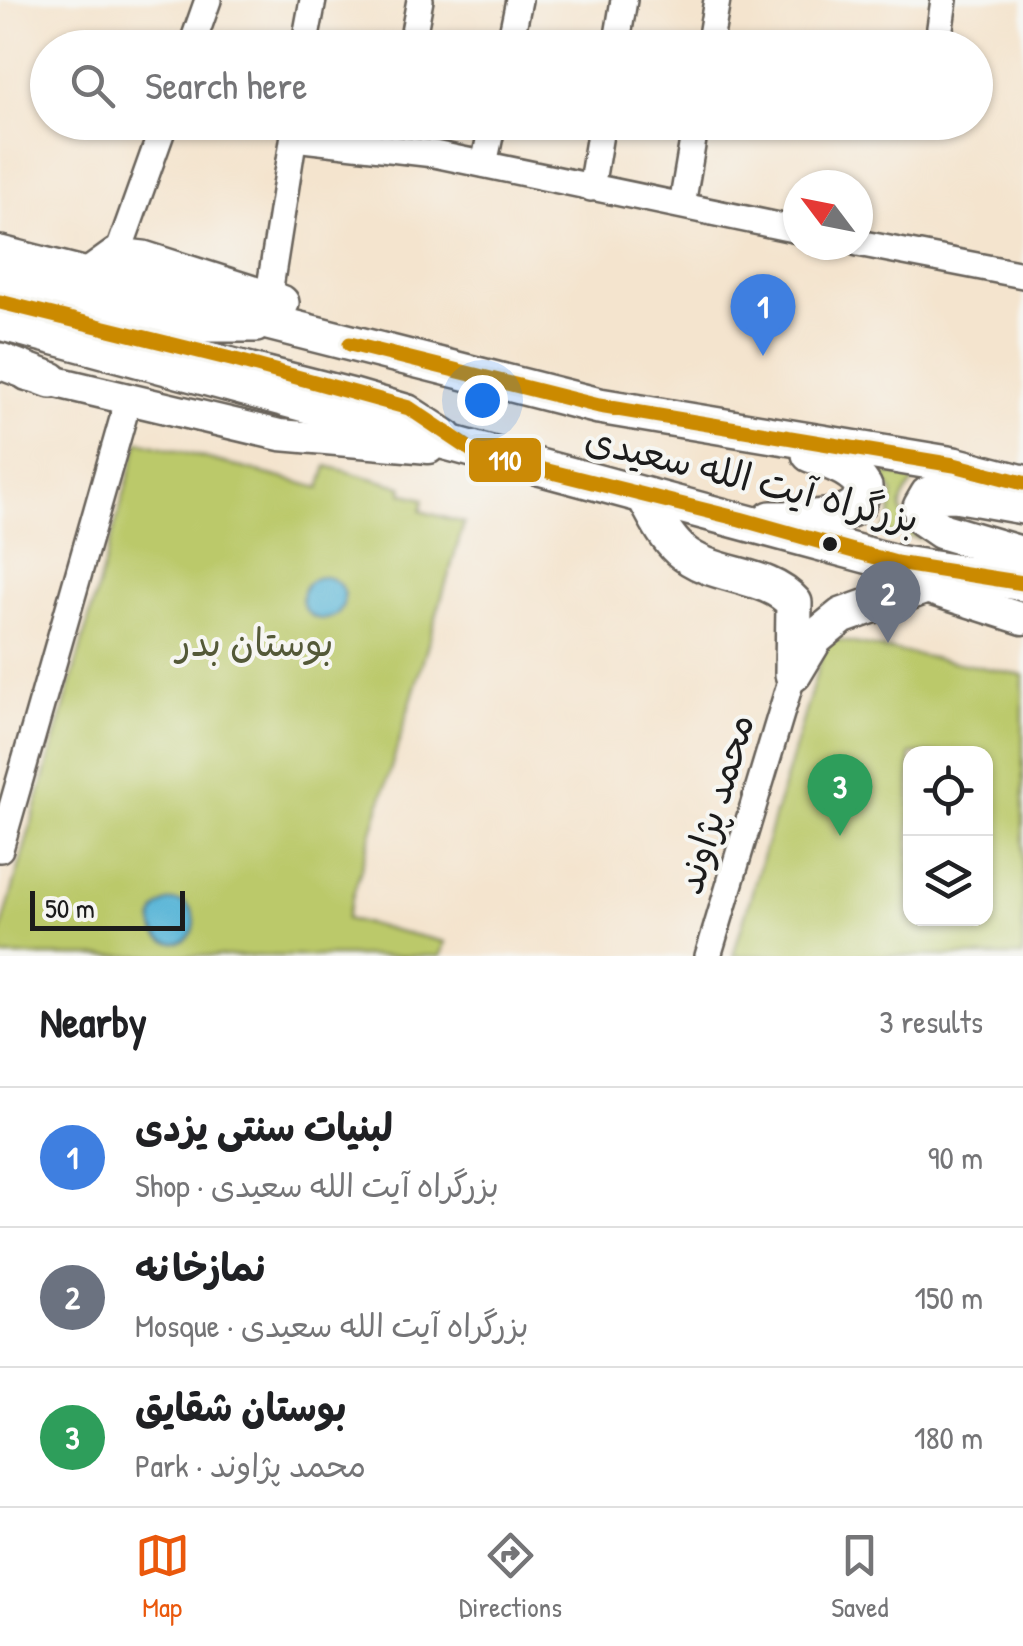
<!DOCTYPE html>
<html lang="en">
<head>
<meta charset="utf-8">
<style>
  body { margin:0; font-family:"Patrick Hand","Playpen Sans Arabic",sans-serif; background:#f6f6f6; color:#202124 }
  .controls { position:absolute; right:30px; bottom:30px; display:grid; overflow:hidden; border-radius:20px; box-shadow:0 2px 8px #0004 }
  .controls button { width:90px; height:90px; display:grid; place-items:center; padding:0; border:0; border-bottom:2px solid #e0e0e0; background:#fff; color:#202124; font:50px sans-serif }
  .compass { position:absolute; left:783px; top:170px; width:90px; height:90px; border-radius:50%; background:#fff; box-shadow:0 2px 8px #0004; rotate:302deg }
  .scale { position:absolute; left:30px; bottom:25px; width:155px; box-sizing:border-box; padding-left:10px; border:5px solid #1c1c1c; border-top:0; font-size:28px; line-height:35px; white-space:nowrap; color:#1c1c1c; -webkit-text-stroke:8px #f6f6f2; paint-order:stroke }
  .you { position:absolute; left:482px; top:400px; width:35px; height:35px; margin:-25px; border:8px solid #fff; border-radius:50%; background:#1a73e8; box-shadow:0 0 0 15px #1a73e833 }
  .badge { display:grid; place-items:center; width:65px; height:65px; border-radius:50%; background:#ea580c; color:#fff; font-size:32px; font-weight:700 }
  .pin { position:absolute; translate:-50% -82px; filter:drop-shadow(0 2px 5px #0008) }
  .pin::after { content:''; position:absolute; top:52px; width:35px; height:30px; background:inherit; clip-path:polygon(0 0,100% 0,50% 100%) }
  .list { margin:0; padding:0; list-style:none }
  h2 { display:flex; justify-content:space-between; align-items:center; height:130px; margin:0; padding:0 40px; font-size:42px }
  h2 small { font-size:32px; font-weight:400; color:#757577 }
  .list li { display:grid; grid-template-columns:65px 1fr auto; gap:30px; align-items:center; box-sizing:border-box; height:140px; padding:0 40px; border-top:2px solid #e0e0e0 }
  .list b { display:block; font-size:38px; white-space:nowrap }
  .list p { margin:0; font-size:32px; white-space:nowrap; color:#757577 }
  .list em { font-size:32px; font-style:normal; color:#757577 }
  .icon { flex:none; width:55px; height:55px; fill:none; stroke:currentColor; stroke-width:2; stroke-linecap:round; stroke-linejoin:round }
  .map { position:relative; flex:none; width:1023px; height:956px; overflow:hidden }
  .search { position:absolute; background:#fff; box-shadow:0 2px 8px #0004; left:30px; right:30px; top:30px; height:110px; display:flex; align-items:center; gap:25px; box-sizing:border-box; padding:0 35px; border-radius:55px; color:#757577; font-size:38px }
  .sheet { height:550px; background:#fff }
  nav { display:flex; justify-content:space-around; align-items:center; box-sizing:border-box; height:140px; border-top:2px solid #e0e0e0; background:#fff; font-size:28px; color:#757577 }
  nav a { display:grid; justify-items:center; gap:5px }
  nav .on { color:#ea580c }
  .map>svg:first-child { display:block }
</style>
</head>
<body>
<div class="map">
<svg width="1023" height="956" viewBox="0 0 1023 956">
  <rect width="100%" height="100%" fill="#f6f6f2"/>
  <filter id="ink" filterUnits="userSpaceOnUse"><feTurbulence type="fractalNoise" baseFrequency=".01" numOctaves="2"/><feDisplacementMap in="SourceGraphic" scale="20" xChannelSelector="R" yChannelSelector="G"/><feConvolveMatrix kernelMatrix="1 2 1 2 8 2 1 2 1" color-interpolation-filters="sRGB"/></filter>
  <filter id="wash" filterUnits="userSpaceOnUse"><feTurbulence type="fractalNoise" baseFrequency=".0048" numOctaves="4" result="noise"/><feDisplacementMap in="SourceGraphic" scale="40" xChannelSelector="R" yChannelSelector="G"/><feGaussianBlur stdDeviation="2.25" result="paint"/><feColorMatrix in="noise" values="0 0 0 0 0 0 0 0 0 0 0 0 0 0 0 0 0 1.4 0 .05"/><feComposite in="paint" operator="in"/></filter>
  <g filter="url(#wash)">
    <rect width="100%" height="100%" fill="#f4e4ce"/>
    <g fill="#bbc96b" stroke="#6c7244" stroke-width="2.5" fill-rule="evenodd">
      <polygon points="139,441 320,488 327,466 403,487 402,493 424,499 421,511 464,523 346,919 445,942 441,956 0,956 0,935"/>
      <path d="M880 472 918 478C892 504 898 514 920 539L881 532 890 520 893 493Z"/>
      <path d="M827 638 1023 675V956H733ZM910 754H986V918H910Z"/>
    </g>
    <g fill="#59b5d7" stroke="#3a687a" stroke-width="2.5">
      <circle cx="323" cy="598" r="21"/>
      <circle cx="174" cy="922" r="21"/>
    </g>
  </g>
  <g filter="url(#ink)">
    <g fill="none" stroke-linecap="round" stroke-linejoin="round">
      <defs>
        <g id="minor">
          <polyline points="191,48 208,0"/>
          <polyline points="304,48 313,0"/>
          <polyline points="411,48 420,0"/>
          <polyline points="509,48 519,0"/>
          <polyline points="616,48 624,0"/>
          <polyline points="709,48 717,0"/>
          <polyline points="937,48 944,0"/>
          <polyline points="294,138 434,154 798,230"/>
          <polyline points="484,164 493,122"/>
          <polyline points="591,188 602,122"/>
          <polyline points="682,205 696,122"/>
          <polyline points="858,243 1023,275"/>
          <polyline points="117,256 165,122"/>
          <polyline points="0,278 205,329 257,329"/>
          <polyline points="268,300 296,122"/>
          <polyline points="0,302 354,392 409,408 449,434"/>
          <polyline points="0,849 128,401"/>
          <polyline points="708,956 793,674"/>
        </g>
        <g id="major">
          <polyline points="27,375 280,435 429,448"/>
          <polyline points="906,572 923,587 1023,619"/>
        </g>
        <g id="highway">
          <polyline points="0,254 599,406 954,465 1023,483"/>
          <polyline points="88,277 117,256 143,259 281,303"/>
          <polyline points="0,322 896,563 1023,583"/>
          <polyline points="0,361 51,380"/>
          <path d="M645 497C655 515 664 535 680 550 712 579 766 571 794 603L793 674"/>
          <polyline points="1023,506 955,494 928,495 921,507 923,518 942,531 1023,555"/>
          <path d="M771 519C792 519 843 521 858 503 861 498 862 492 864 487 853 468 830 462 810 454"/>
          <polyline points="794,673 815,638 842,616 923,587"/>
        </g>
      </defs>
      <use href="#minor" stroke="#68625a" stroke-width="30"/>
      <use href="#major" stroke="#68625a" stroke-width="35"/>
      <use href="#highway" stroke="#68625a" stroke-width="40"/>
      <use href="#minor" stroke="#fff" stroke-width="25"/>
      <use href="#major" stroke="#fff" stroke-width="30"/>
      <use href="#highway" stroke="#fff" stroke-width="35"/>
      <defs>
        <g id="bus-1">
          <polyline points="0,302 235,360 409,408 476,453 740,519 896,563 1023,583"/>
          <polyline points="350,344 599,406 954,465 1023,483"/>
        </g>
      </defs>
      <use href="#bus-1" stroke="#f6f6f2" stroke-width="22"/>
      <use href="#bus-1" stroke="#cb8a06" stroke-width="15"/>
    </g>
  </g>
  <circle fill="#1c1c1c" stroke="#f6f6f2" stroke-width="4" cx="830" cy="544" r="9"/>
  <g text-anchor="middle" stroke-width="8" stroke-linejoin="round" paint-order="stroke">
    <g font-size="38" fill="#1c1c1c" stroke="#f6f6f2">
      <text transform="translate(752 479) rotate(14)" y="13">بزرگراه آیت الله سعیدی</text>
      <text transform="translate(715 804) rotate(-73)" y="13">محمد پژاوند</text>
    </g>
    <g font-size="38" fill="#545938" stroke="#f6f6f2">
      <text x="255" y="656">بوستان بدر</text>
    </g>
  </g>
  <rect stroke="#f6f6f2" stroke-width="4" x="467" y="436" width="76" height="48" rx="10" fill="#cb8a06"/>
  <g font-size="28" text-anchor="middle" font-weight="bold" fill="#fff">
    <text x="505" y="470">110</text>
  </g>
</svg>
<div class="controls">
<button><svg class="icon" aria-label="locate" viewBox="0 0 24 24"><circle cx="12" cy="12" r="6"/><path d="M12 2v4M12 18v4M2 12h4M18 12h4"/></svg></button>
<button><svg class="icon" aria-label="layers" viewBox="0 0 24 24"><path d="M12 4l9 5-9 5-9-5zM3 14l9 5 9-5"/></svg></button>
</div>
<svg class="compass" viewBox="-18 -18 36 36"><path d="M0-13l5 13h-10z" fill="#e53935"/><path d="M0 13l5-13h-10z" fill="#757577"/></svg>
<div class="scale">50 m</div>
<div class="you"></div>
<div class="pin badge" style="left:763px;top:356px;background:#3f7fe0">1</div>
<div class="pin badge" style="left:888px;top:643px;background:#6b7280">2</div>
<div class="pin badge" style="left:840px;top:836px;background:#2e9e5b">3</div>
<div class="search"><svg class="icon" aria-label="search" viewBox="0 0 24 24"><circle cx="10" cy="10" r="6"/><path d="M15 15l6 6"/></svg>Search here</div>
</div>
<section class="sheet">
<h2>Nearby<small>3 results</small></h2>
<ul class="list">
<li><span class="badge" style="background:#3f7fe0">1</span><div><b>لبنیات سنتی یزدی</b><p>Shop · بزرگراه آیت الله سعیدی</p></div><em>90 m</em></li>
<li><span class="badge" style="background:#6b7280">2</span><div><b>نمازخانه</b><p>Mosque · بزرگراه آیت الله سعیدی</p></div><em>150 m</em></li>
<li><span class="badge" style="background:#2e9e5b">3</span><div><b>بوستان شقایق</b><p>Park · محمد پژاوند</p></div><em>180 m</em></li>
</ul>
</section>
<nav>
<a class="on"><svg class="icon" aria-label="map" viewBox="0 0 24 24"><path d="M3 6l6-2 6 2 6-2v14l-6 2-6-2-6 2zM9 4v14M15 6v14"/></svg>Map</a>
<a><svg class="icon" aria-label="directions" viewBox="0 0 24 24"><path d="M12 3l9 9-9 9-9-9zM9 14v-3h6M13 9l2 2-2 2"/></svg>Directions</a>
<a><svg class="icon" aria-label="saved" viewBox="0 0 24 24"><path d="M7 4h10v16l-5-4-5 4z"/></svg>Saved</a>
</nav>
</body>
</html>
